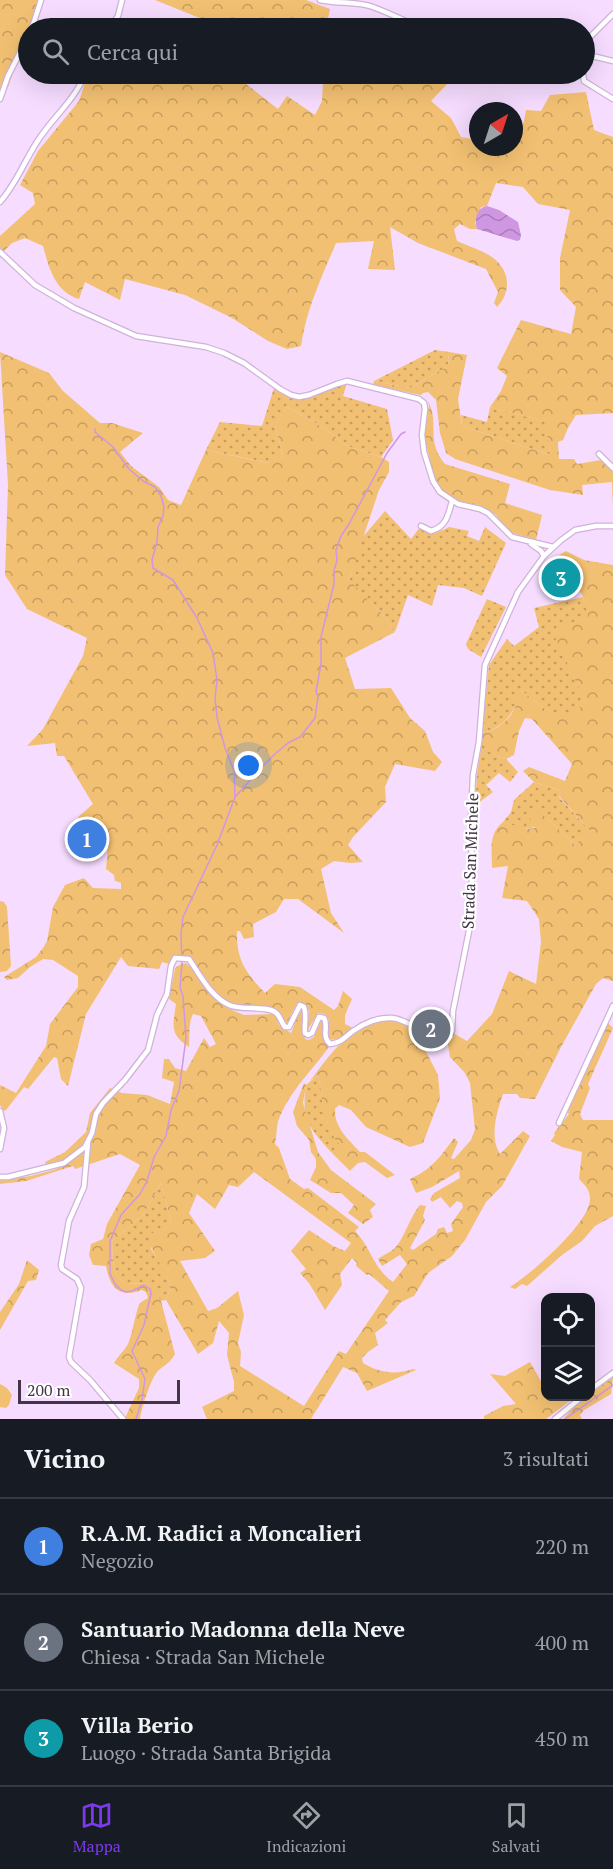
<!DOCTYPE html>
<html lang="it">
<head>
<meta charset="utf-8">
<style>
  body { margin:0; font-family:"PT Serif",serif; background:#242831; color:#f1f3f6 }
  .controls { position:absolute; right:18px; bottom:18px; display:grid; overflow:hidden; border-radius:12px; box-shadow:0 6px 24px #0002 }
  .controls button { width:54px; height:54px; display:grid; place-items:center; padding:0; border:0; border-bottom:2px solid #363941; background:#171b24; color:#f1f3f6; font:30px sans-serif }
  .compass { position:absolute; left:469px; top:102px; width:54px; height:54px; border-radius:50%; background:#171b24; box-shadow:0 6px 24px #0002; rotate:39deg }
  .scale { position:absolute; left:18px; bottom:15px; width:162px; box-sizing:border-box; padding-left:6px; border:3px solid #413546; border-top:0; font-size:16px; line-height:21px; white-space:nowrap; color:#413546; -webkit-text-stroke:4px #fff; paint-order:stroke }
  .you { position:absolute; left:249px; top:766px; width:21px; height:21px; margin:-15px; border:4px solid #fff; border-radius:50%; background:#1a73e8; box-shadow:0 0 0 9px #1a73e833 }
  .badge { display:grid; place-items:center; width:39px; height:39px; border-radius:50%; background:#7c3aed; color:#fff; font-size:20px; font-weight:700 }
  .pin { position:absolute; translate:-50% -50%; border:3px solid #fff; box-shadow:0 2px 6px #0006 }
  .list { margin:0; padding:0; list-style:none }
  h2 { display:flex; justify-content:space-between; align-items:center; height:78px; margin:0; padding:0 24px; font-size:26px }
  h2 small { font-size:20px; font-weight:400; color:#9ea1a6 }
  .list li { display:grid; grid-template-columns:39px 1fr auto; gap:18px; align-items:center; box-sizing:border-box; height:96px; padding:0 24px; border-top:2px solid #363941 }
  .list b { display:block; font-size:22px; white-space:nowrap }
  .list p { margin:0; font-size:20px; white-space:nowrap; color:#9ea1a6 }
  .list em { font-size:20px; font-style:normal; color:#9ea1a6 }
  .icon { flex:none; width:33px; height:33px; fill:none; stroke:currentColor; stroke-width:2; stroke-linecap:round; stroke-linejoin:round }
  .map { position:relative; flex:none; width:613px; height:1419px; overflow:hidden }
  .search { position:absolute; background:#171b24; box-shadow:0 6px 24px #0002; left:18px; right:18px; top:18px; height:66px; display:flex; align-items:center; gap:15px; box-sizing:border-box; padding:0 21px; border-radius:33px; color:#9ea1a6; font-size:22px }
  .sheet { height:366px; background:#171b24 }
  nav { display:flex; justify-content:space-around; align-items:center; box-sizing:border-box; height:84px; border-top:2px solid #363941; background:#171b24; font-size:16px; color:#9ea1a6 }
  nav a { display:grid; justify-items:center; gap:3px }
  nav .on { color:#7c3aed }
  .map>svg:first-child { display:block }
</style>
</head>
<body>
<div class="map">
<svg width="613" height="1419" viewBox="0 0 613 1419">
  <defs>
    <pattern id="grass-dots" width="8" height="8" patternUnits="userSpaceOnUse" patternTransform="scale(1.5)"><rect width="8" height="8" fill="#f2c072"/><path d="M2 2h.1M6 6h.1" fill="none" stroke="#c69d5f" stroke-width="1.8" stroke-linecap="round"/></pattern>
    <pattern id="forest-crowns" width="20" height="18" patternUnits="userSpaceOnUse" patternTransform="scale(1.5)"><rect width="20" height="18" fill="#f2c072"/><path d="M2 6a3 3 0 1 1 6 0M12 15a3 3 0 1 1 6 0" fill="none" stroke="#c69d5f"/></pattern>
    <pattern id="water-waves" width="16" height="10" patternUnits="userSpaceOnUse" patternTransform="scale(1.5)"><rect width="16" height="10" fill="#cf97e2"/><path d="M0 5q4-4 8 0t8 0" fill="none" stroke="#aa7cb9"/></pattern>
  </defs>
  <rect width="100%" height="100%" fill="#f6dcff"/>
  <g fill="url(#grass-dots)">
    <polygon points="435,350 449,352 448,366 410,388 374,381"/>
    <path d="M347 383 343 396 387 409 393 440 381 457 347 446 324 428 287 407 275 425 283 456 269 463 206 450 220 422 262 426 274 388C309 411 314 390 347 383Z"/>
    <polygon points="490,407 547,422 550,455 462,426 461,415 487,422"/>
    <path d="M385 511 411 539 420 527C430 535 438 533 449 527L469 531 467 536 479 541 485 527 506 543 482 596 464 588 438 585 432 606 408 595 395 632 383 615 349 581 361 539Z"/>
    <path d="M583 597 589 616 553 631 586 703 566 719 542 707 521 690C516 711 504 728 482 733L489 665 507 639 514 646 539 627 534 608Z"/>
    <polygon points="487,599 506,607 481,657 468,649 466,644"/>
    <polygon points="482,743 487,743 494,755 506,759 518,772 510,782 499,773 486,785 493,792 481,801 478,809 475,808 477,774"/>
    <path d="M534 782 561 791 559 797 590 831 575 845 547 818C528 834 525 829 503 822L511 812 514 800Z"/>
    <path d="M318 1075C325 1102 320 1121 340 1144L332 1153C309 1128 301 1119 306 1085Z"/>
    <path d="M161 1183 171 1221 159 1230 151 1249 163 1267 171 1286 166 1300 161 1301 148 1283 125 1284C111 1272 113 1259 112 1241L143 1215Z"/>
  </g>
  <g fill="url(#forest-crowns)" fill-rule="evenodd">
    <polygon points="0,0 39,0 8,87 2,99 0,96"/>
    <polygon points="155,0 306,0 330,9 326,28 199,28 202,19"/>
    <polygon points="121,19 145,28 115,28"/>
    <path d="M88 74H238L237 77 278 109 287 96 315 115 322 101 323 82 340 81 358 76V74H441L449 82 431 101 451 118 461 137 478 140V147H514V134L524 122 526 110 541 111 550 95 586 92 594 130 613 137V413L576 415 568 428 563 440 558 442 559 459H574L577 464 601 460 613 472V507L612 482 582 485 583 495 550 490 455 459 446 453 440 433 436 400 428 392 423 393 421 395 373 385 374 381 410 388 448 366 449 352 467 355 458 399 462 426 550 455 546 422 490 407 501 391 507 376 497 368 521 320 571 334 576 307 560 290V258L570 210 538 204 523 187 496 183 487 206 481 207 475 222 477 229H470L460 224 454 229 457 241C468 246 482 250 492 257 510 270 512 291 497 307L494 303 498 292 486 269 418 243 390 227 395 270 368 269 374 241 336 243C322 276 306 310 301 346L287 349 268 341 232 318 185 295 125 279 120 300 85 282 79 299C55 292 49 268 43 246L25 238 12 243 4 251 0 248V236L35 204 33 193 20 185 38 151 79 101Z"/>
    <path d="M0 352 49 373 63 391 100 423H112L143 433 120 452 131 466 159 487 168 500 181 505 206 450 268 463 283 456 275 425 287 407 324 428 347 446 381 457 389 462V472L379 490 349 580 383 615 395 632 345 658 355 689 391 688 410 718 425 731 433 752 442 762 435 771 395 764 385 787 386 802 353 837 348 845 363 862 350 863 334 861 321 869 331 913 344 933 298 899H284L276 912 253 924 254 937 244 939 240 931H237C236 960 246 973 265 993L275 984 300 987 334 1010 338 1006 343 991 352 999 345 1015V1024L353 1028C346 1035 340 1042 329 1039V1020L325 1014 318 1013 307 1031 309 1011 305 1003H297L286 1025 276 1009C258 1004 240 1010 224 999 206 988 203 960 179 959L173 965 162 962 159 969 128 966 121 957 86 1014 68 1086 61 1079 57 1058 54 1057 28 1089 24 1087 6 1110 4 1111 0 1105V1085L16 1093 46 1046 50 1024 78 987V976L53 960 43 959 30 967 18 978 7 980 4 977 36 957 43 948 47 941 53 907 65 885 84 878 93 888 121 889V883L115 881 114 875 106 869 109 834 101 822 83 823 78 817 93 804 64 756H57L55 743 27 746 43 729 83 656 87 638 27 609 5 575 8 485Z"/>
    <path d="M428 401C440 424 425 440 445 464L510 484 505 503 542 515 536 540 512 533 504 527 496 515 479 505 461 502 441 491 435 482 424 435 429 406Z"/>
    <path d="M566 551 584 560 613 565V981L603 978 596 984 561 1047 535 1099 520 1098 517 1094H503C497 1111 489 1137 500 1154L523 1131 530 1136 502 1186 486 1202 465 1240 452 1256 428 1273 414 1296 401 1302 385 1320 388 1323 375 1333 378 1345 368 1352 362 1358 363 1363C379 1373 396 1375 413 1369L416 1370 367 1391 357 1373 343 1367 311 1419H207L202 1407 234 1391V1382L227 1355 229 1333 219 1321 213 1343 198 1354 166 1300 171 1286C164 1268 152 1254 148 1236L171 1221 161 1183 143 1215 112 1241C113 1259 111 1272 125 1284L149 1283 161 1301 175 1354C168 1366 163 1365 157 1372 150 1381 142 1407 140 1419H127L125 1418 139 1388V1379L114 1363C118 1356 124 1351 128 1344 132 1336 137 1306 140 1303 142 1301 145 1300 148 1298L146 1292 142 1290C120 1298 110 1289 106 1266L93 1265 89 1255 91 1244 103 1239 107 1224 140 1165 120 1154 75 1169 73 1166 26 1181 0 1184V1179C18 1180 55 1172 71 1162L68 1157 63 1161 46 1166 45 1162 65 1152 86 1132 90 1113 110 1088 122 1093 147 1095 170 1104 174 1082 162 1078 164 1059H169L175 1068 186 1071 204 1038 210 1047 216 1044 201 1016 193 1014C188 1024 190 1035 189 1047 169 1034 173 1025 176 1004L169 999 175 968 181 964 186 963 195 971 216 999 227 1008 244 1015 273 1014 278 1019 279 1025 291 1033C295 1026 295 1015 303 1010L305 1039 309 1040 314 1037 320 1020H323C325 1030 320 1039 329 1047 313 1069 291 1090 280 1116 276 1124 277 1135 275 1144L279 1148 290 1179 304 1189 308 1188 359 1227 355 1231C371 1247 372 1267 393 1282L407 1264 400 1255 382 1266 378 1259C383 1255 391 1252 395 1248 406 1235 409 1218 420 1205L426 1206 423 1216 425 1220 410 1248 413 1250 436 1234 438 1229 444 1227 447 1233 453 1231 451 1224 463 1207 462 1203 457 1201 450 1208 441 1197 432 1202 430 1199 434 1193 460 1178 459 1171 432 1187 416 1193 410 1179C432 1169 440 1157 454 1138L458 1142 451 1158 454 1159 471 1140 475 1129 470 1083 465 1073 450 1057 447 1039 453 1038V1033L467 1041 492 1014 509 971 536 984 541 942 539 919 527 901 502 898 508 866 492 868C492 850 488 834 503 822L526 829 535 828 529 816 536 811 547 818 575 845 590 831 559 796 561 791 534 782 523 771 529 767 565 781 572 764 532 719 525 718 519 731 514 755 506 759 494 755 487 747V743H482V733C501 729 519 713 517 693L521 690 542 707 566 718 586 703 552 631 588 616 583 597 559 555ZM254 1172 351 1243 345 1251 333 1246 309 1230 291 1251 306 1269 300 1273 309 1283 325 1310 342 1285 340 1274 352 1258 357 1263 356 1266 367 1275 369 1274 389 1291 346 1354 339 1351 304 1406 240 1366 241 1352 238 1343 244 1315 238 1291 217 1308 208 1311 180 1261 205 1258 215 1251 189 1213 197 1194 215 1209 229 1185 238 1187Z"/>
    <polygon points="0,901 4,902 7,907 11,966 7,971 0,972"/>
    <path d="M381 1020 399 1021 417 1034 438 1075 440 1098 423 1143 410 1147 366 1127 351 1110 339 1105 335 1109C334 1127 348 1139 360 1152H365L395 1175 387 1178 365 1162 358 1163 350 1171 332 1153 339 1144C319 1119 325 1104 318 1075L310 1081C332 1052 344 1033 381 1020Z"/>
    <path d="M607 1022 613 1028 588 1084 590 1088 580 1114 583 1120H613V1216L595 1226 582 1241 562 1255 527 1286 522 1284 515 1289 510 1287C531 1274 590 1223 590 1199 590 1190 585 1185 579 1179L582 1152 562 1147 551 1141 555 1135 554 1133 569 1114 567 1112Z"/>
    <polygon points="304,1083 306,1085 303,1103 318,1152 331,1170 376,1204 370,1210 373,1217 363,1224 348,1213 354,1205 341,1193 331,1193 310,1180 316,1167 316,1159 311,1152 309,1140 297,1126 293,1112"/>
    <polygon points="27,1260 39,1270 36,1280 28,1281 0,1330 0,1312 19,1284"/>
    <polygon points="530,1362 542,1383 545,1381 546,1396 575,1397 546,1419 484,1419 484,1416 503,1406 516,1404 490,1374 505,1376"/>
    <polygon points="613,1377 611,1394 584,1410 580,1415 582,1419 563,1419 573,1408"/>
    <polygon points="0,1384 7,1388 12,1395 9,1405 6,1408 0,1407"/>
  </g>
  <path fill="url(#water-waves)" d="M487 206 499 210 518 222 521 235 520 240 517 241 477 229C474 220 476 208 487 206Z"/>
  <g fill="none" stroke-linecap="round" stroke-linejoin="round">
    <g stroke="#cf97e2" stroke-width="1.5">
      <polyline points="95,429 95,432 113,447 129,469 143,481 155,487 161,496 164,507 163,516 158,527 157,542 152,560 153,568 173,580 197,618 213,653 217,680 215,698 217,717 225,748 234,771 235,797"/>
      <polyline points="252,777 275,754 288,743 300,737 315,718 318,697 316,691 321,664 321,637 334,584 334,570 337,561 336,550 341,536 349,524 387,453 401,434 405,432"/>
      <polyline points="136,1419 142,1400 145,1379 132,1351 144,1325 151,1293 150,1289 144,1285 132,1291 126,1292 121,1290 115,1284 110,1274 110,1241 121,1215 140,1194 147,1181 154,1157 166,1136 171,1110 179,1091 186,1038 183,996 180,988 182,963 181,933 183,917 217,845 235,797 252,778"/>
      <polyline points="565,1419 613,1385"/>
    </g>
    <defs>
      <g id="street">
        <path d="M320 0C338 4 356 1 373 7 390 13 406 22 422 28"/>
        <polyline points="32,28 41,0"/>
        <polyline points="110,28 118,16 122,0"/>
        <polyline points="584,36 591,36 613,14"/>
        <polyline points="584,54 613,61"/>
        <polyline points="583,74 584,81 613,99"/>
        <polyline points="0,99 8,76 28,37"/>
        <path d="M0 202C16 184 24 162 37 142 52 118 75 100 85 74"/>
        <polyline points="0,252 35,285 74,308 136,336 206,347 224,353 244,363 280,389 291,395 299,397 309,395 337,384 347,381 419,399 424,403 425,409 422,435 424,452 433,481 440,492 458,504 480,509 488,513 512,537 553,547"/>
        <polyline points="599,454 613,468"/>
        <path d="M421 526 431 531C446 527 448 516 452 501"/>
        <polyline points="531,544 541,551 544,556"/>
        <polyline points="0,1111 4,1128 0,1149"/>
        <polyline points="559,1123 613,1006"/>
        <polyline points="88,1142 84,1187 69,1221 61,1265 62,1269 77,1279 81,1288 69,1357 71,1362 90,1380 123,1419"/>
        <path d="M0 1177H8L64 1163 85 1147 92 1133 96 1114 103 1103 125 1080 148 1050 157 1015 167 994 171 966 175 958 189 959C200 975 211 997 229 1005 242 1011 264 1005 275 1012 280 1015 281 1022 285 1027H289L300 1005 304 1007C307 1015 304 1024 305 1033L308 1035 312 1033 319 1017 324 1018C329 1026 321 1036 330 1044 341 1043 345 1037 353 1031 364 1023 379 1017 392 1018 415 1020 429 1046 452 1031L453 1011 470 926 472 897 471 817 473 775 479 742 485 665 518 592 544 556 560 541 575 530 596 526H613"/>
        <polyline points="590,1390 613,1373"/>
        <polyline points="555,1419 583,1396"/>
      </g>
    </defs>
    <use href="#street" stroke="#d0b1da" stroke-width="7"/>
    <use href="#street" stroke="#fff" stroke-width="4.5"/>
  </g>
  <g text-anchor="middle" stroke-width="4.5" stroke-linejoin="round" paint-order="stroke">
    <g font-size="16" fill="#413546" stroke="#fff">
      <text transform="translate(470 861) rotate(-88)" y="6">Strada San Michele</text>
    </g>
  </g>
</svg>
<div class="controls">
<button><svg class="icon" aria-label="locate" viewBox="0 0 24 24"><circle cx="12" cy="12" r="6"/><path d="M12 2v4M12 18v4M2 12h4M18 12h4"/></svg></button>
<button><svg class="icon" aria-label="layers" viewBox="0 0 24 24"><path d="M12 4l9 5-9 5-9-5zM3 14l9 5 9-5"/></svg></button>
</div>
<svg class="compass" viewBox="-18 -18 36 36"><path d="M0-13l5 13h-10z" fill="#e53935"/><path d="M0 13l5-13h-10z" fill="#9ea1a6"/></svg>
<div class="scale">200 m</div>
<div class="you"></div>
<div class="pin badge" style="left:87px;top:839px;background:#3f7fe0">1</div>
<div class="pin badge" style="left:431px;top:1029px;background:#6b7280">2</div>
<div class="pin badge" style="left:561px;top:578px;background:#0f9aa8">3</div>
<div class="search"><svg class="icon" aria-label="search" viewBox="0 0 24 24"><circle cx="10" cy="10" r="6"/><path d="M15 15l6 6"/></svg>Cerca qui</div>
</div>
<section class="sheet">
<h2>Vicino<small>3 risultati</small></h2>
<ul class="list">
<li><span class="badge" style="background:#3f7fe0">1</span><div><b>R.A.M. Radici a Moncalieri</b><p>Negozio</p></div><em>220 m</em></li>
<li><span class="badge" style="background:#6b7280">2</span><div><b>Santuario Madonna della Neve</b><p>Chiesa · Strada San Michele</p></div><em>400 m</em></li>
<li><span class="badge" style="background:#0f9aa8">3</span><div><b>Villa Berio</b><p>Luogo · Strada Santa Brigida</p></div><em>450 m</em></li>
</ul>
</section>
<nav>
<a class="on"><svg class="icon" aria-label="map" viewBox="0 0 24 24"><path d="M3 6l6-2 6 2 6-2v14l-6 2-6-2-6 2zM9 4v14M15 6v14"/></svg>Mappa</a>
<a><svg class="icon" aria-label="directions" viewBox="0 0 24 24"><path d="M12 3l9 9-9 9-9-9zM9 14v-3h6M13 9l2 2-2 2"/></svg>Indicazioni</a>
<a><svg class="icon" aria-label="saved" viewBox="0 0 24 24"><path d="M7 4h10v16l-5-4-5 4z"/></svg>Salvati</a>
</nav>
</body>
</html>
